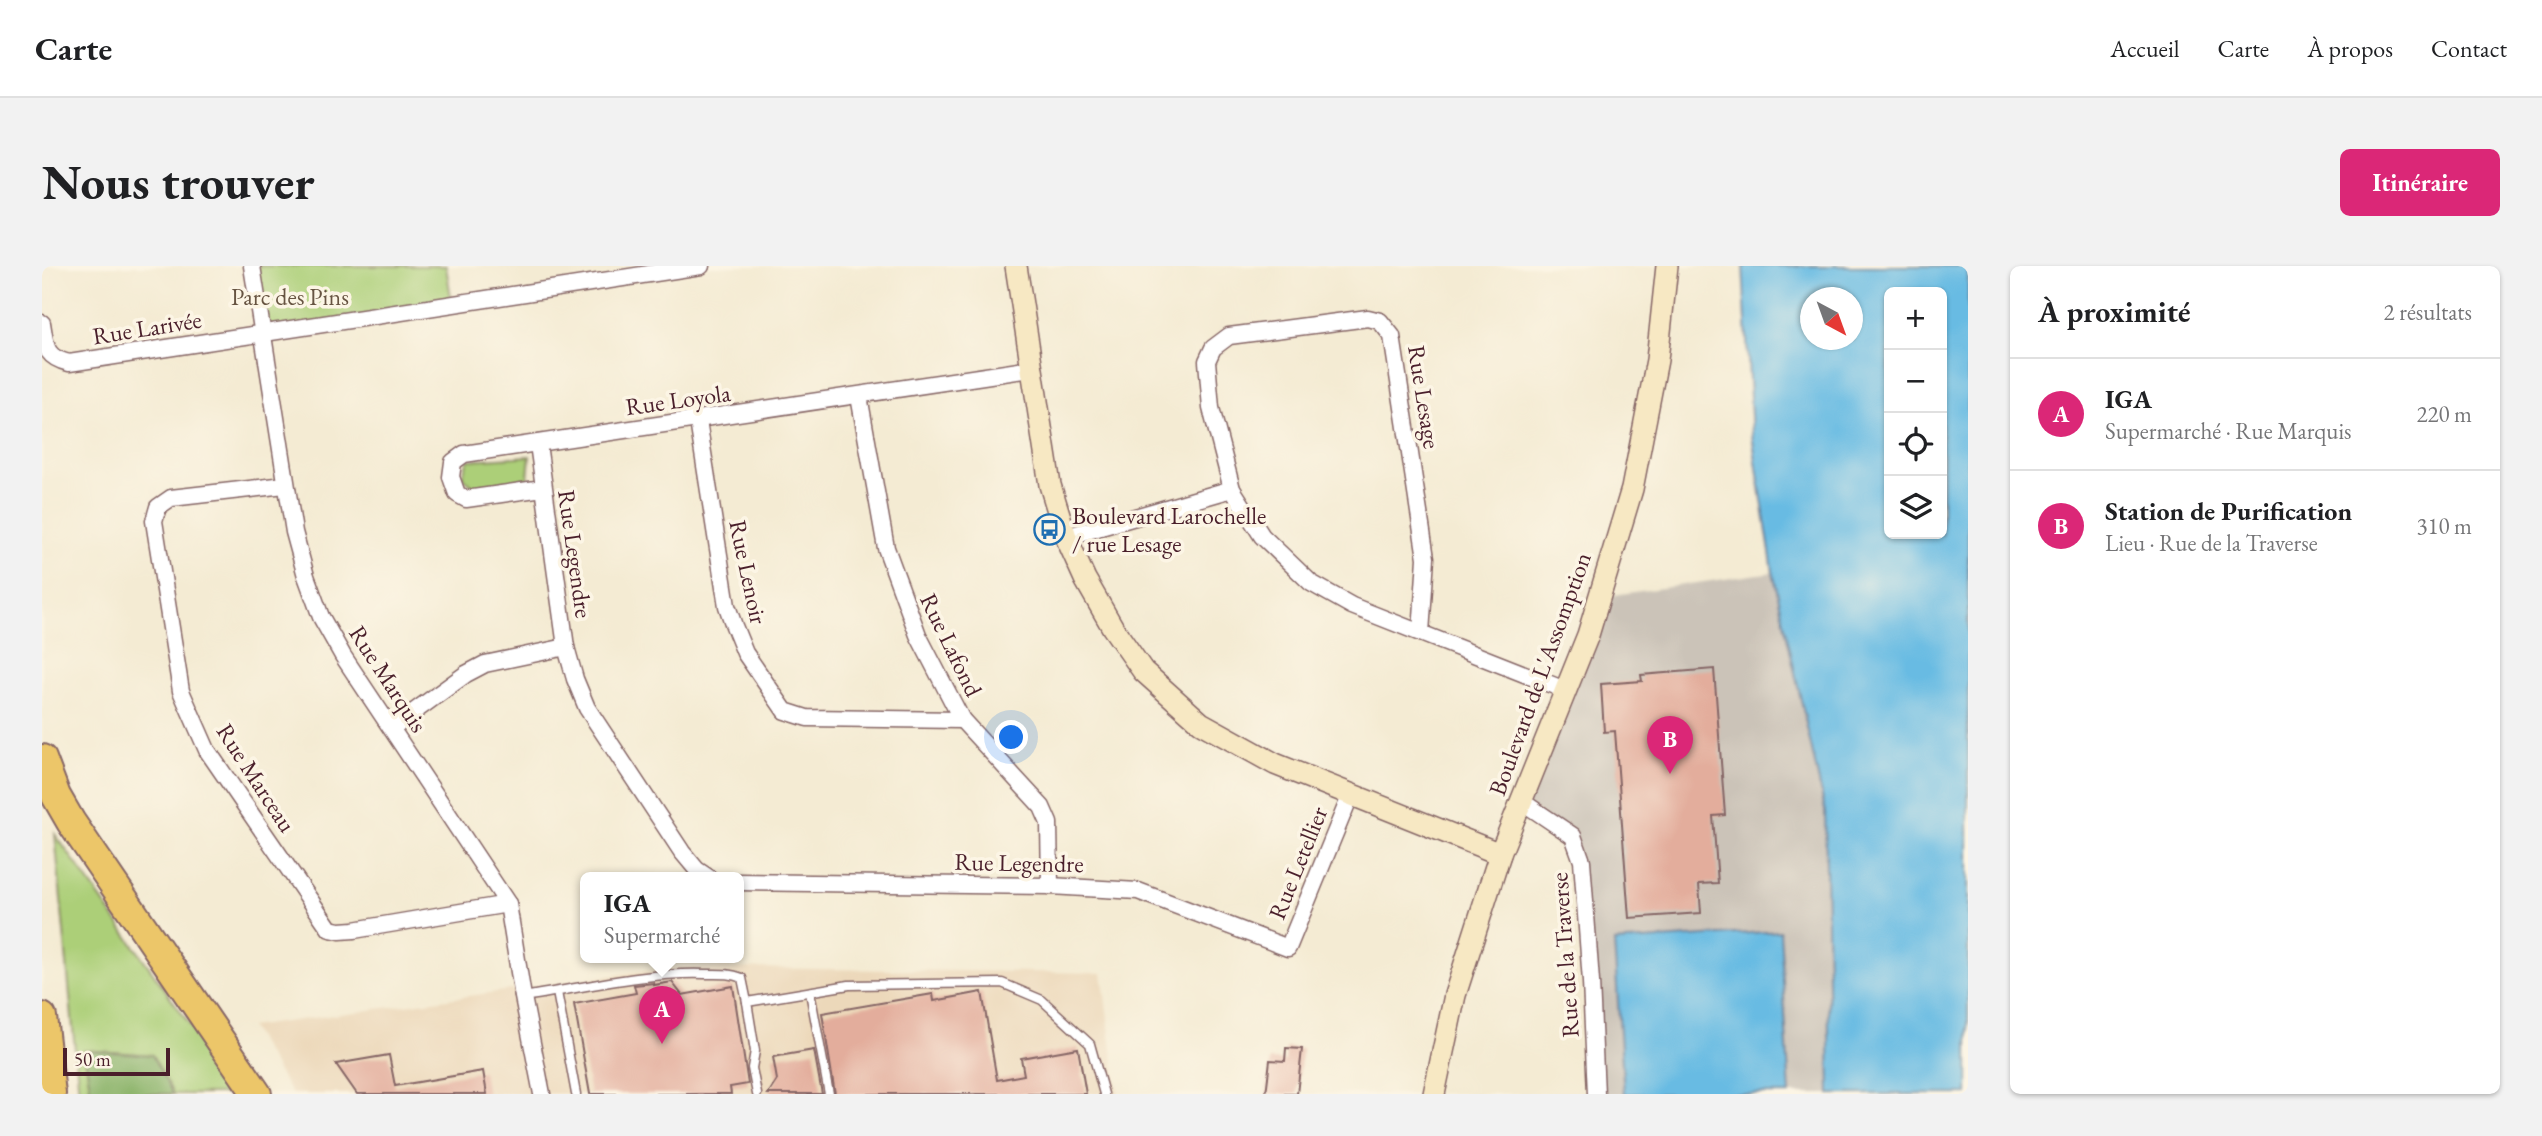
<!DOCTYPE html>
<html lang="fr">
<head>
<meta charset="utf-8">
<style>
  body { margin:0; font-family:"EB Garamond",serif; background:#f2f2f2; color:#202124 }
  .controls { position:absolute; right:21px; top:21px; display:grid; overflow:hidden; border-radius:10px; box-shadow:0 2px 5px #0004 }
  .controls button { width:63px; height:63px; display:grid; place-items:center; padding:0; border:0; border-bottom:2px solid #e0e0e0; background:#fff; color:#202124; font:35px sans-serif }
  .compass { position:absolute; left:1758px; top:21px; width:63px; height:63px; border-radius:50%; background:#fff; box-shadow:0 2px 5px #0004; rotate:139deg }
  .scale { position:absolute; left:21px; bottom:18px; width:107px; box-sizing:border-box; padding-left:7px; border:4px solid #4a1f2b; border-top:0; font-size:19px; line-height:24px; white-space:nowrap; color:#4a1f2b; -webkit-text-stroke:5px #fcf5e5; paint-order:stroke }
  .you { position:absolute; left:970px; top:472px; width:24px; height:24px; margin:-18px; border:5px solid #fff; border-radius:50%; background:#1a73e8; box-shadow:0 0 0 10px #1a73e833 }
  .badge { display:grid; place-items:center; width:46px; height:46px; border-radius:50%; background:#db2777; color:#fff; font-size:23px; font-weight:700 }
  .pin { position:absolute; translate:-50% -58px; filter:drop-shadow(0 2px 4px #0008) }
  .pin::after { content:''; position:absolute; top:37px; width:24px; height:21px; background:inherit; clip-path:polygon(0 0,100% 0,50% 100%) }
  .popup { position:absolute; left:538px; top:606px; width:164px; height:91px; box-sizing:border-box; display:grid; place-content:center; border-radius:10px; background:#fff; filter:drop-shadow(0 2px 5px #0005); font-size:23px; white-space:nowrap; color:#757577 }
  .popup b { font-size:26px; color:#202124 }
  .popup::after { content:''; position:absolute; left:50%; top:100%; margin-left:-14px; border:14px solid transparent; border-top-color:#fff }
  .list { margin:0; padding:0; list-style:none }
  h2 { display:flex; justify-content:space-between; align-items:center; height:91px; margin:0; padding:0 28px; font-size:30px }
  h2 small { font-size:23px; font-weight:400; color:#757577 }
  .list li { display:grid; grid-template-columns:46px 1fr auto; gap:21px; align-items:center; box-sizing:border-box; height:112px; padding:0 28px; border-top:2px solid #e0e0e0 }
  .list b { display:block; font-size:26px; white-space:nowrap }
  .list p { margin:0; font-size:23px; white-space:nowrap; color:#757577 }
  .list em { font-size:23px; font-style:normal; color:#757577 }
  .icon { flex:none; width:38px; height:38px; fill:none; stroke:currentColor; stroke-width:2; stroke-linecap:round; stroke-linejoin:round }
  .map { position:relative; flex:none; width:1926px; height:828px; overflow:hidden; border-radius:10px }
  header { display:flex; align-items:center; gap:42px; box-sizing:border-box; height:98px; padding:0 35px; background:#fff; border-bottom:2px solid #e0e0e0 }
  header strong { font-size:33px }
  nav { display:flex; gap:38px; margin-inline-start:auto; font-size:24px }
  .intro { display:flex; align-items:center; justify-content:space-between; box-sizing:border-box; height:168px; padding:0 42px }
  h1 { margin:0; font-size:49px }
  .button { padding:18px 32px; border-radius:10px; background:#db2777; color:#fff; font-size:24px; font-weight:700 }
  main { display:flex; gap:42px; padding:0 42px }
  aside { flex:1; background:#fff; border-radius:10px; box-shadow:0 2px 5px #0004 }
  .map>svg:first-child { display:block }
</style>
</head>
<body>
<header>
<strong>Carte</strong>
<nav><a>Accueil</a><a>Carte</a><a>À propos</a><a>Contact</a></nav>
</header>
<div class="intro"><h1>Nous trouver</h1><a class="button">Itinéraire</a></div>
<main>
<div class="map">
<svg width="1926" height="828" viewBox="0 0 1926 828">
  <rect width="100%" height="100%" fill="#fcf5e5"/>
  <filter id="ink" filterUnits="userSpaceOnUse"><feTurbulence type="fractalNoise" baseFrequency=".0143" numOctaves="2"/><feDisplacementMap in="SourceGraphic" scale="14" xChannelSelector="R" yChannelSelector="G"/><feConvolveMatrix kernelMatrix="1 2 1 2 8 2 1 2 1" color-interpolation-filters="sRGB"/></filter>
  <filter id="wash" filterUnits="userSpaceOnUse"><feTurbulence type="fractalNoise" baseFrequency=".00686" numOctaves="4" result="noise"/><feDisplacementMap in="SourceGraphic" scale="28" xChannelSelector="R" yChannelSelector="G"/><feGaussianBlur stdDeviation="1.57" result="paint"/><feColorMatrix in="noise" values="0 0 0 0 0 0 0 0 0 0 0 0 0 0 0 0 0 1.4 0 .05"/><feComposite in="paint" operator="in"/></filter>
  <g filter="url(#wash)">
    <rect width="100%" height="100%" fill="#f4ebd3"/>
    <polygon fill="#ecd8ba" points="631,701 1060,707 1076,828 250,828 208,761"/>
    <polygon fill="#cbc3b8" points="1731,306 1783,544 1788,828 1554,828 1531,570 1479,535 1558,331"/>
    <g fill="#accf78" stroke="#7b7752" stroke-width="2">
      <polygon points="210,0 404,0 410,38 221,66"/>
      <polygon points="488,190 486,212 433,223 420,210 426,194"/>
      <polygon points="13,568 197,828 131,828 110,789 43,784 49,828 37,828"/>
    </g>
    <polygon fill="#89b268" stroke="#6a684a" stroke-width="2" points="42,784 110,789 131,828 49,828"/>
    <g fill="#67bbe3" stroke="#586d87" stroke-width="2" fill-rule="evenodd">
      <path d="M1701 0H1926V828H1788L1783 544 1731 306 1710 169ZM1847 26H1900V268H1847ZM1769 32H1811V74H1769Z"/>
      <polygon points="1738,665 1748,828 1582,828 1572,676"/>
    </g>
    <g id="blocks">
      <g fill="#e3ad9c">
        <polygon points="1672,403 1683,549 1671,550 1676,617 1657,618 1659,647 1587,652 1573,465 1562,466 1559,418 1600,415 1599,409"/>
        <polygon points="630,716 640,729 691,720 706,818 688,821 689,828 548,828 532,738 594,727 592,719 612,717 612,719"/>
        <polygon points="940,726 955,814 982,809 979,792 1036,782 1044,828 793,828 780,747 891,728 892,735"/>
        <polygon points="1244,782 1260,783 1255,828 1224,828 1228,794 1243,795"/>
        <polygon points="772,784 780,828 726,828 735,814 731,791"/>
        <polygon points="347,789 353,820 441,805 445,828 315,828 294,798"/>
      </g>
    </g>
  </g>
  <g filter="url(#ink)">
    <use href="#blocks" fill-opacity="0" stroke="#866666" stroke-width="2"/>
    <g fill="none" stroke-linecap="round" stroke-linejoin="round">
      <defs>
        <g id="lane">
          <polyline points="515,726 534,828"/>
          <polyline points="768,726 787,828"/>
          <path d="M481 731C541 722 602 706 663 708 676 708 688 707 700 712L705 736"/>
          <polyline points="715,828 710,802 713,785 705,736 807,719 960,717 1000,734 1048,778 1062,828"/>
        </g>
        <g id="street">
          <polyline points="210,0 252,266 264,310 279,351 301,390 466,638 481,731 500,828"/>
          <path d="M0 57C4 80 2 91 27 97L659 0"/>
          <polyline points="817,130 844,282 876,369 920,454 1000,541 1007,557 1008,620"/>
          <polyline points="656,155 685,340 692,360 703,387 743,445 765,452 920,454"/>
          <polyline points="496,178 524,381 533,413 545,442 640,586 655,604 667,612"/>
          <polyline points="243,219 129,232 116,241 112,255 139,425 165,484 288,663 298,665 312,664 466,638"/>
          <polyline points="501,222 424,233 415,228 409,211 411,196 422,188 989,103"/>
          <polyline points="1024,271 1190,223"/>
          <polyline points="1379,367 1384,292 1350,70 1338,55 1326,52 1187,70 1171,82 1165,95 1169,142 1190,223 1220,270 1269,317 1310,340 1523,424"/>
          <polyline points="351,461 424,408 443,398 524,381"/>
          <polyline points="1479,535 1531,570 1540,595 1549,716 1554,828"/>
          <polyline points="697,616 1008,620 1096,625 1246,682 1309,528"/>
        </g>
        <g id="secondary">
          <polyline points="974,0 1008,219 1024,271 1043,313 1071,362 1101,405 1159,457 1233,498 1458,588"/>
          <polyline points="1392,828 1413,729 1458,588 1546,369 1590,223 1615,94 1625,0"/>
        </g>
        <g id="highway">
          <polyline points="0,493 14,530 29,556 215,828"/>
          <polyline points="0,751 9,828"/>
        </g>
      </defs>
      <use href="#lane" stroke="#866666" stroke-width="11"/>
      <use href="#street" stroke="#866666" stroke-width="19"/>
      <use href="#secondary" stroke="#866666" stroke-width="24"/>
      <use href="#highway" stroke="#866666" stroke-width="32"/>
      <use href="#lane" stroke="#fff" stroke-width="8"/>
      <use href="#street" stroke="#fff" stroke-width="16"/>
      <use href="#secondary" stroke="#f7e8c3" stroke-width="21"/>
      <use href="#highway" stroke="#ecc669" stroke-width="28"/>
    </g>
  </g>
  <defs>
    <symbol id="bus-ring" viewBox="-11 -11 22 22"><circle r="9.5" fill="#fcf5e5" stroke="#1f6fb2" stroke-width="1.5"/><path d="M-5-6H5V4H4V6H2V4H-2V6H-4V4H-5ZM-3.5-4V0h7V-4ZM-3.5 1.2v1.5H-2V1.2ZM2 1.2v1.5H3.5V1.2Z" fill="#1f6fb2"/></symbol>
  </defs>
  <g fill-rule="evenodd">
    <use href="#bus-ring" x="990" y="246" width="35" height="35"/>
  </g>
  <g text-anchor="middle" stroke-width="7" stroke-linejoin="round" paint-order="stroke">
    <g font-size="24" fill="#675442" stroke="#fcf5e5">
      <text x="248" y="39">Parc des Pins</text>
    </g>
    <g font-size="24" fill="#4a1f2b" stroke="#fcf5e5">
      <text transform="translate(105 62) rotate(-9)" y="8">Rue Larivée</text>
      <text transform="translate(1382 131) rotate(81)" y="8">Rue Lesage</text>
      <text transform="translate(636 134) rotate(-8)" y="8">Rue Loyola</text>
      <text transform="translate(533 288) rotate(82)" y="8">Rue Legendre</text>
      <text transform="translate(706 306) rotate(78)" y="8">Rue Lenoir</text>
      <text transform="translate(909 379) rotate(64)" y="8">Rue Lafond</text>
      <text transform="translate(1498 408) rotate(-70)" y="8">Boulevard de L'Assomption</text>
      <text transform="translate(346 413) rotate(57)" y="8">Rue Marquis</text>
      <text transform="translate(214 512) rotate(57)" y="8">Rue Marceau</text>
      <text transform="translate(977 597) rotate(1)" y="8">Rue Legendre</text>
      <text transform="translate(1256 597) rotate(-68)" y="8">Rue Letellier</text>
      <text transform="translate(1523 689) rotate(-94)" y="8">Rue de la Traverse</text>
    </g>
    <g font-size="24" fill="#4a1f2b" stroke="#fcf5e5" text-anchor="start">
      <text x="1030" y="258">Boulevard Larochelle<tspan x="1030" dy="28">/ rue Lesage</tspan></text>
    </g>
  </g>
</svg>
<div class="controls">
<button>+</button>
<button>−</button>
<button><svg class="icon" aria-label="locate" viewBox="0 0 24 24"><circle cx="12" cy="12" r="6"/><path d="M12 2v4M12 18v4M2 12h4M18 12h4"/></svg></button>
<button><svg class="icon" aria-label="layers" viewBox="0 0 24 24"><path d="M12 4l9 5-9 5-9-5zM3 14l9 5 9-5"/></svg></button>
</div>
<svg class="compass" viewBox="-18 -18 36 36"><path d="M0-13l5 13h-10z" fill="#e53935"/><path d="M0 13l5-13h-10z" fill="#757577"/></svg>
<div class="scale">50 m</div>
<div class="you"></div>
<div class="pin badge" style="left:620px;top:778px">A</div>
<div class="popup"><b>IGA</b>Supermarché</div>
<div class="pin badge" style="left:1628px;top:508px">B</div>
</div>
<aside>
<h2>À proximité<small>2 résultats</small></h2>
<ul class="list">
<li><span class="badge">A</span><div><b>IGA</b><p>Supermarché · Rue Marquis</p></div><em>220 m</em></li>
<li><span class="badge">B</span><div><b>Station de Purification</b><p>Lieu · Rue de la Traverse</p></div><em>310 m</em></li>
</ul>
</aside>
</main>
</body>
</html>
